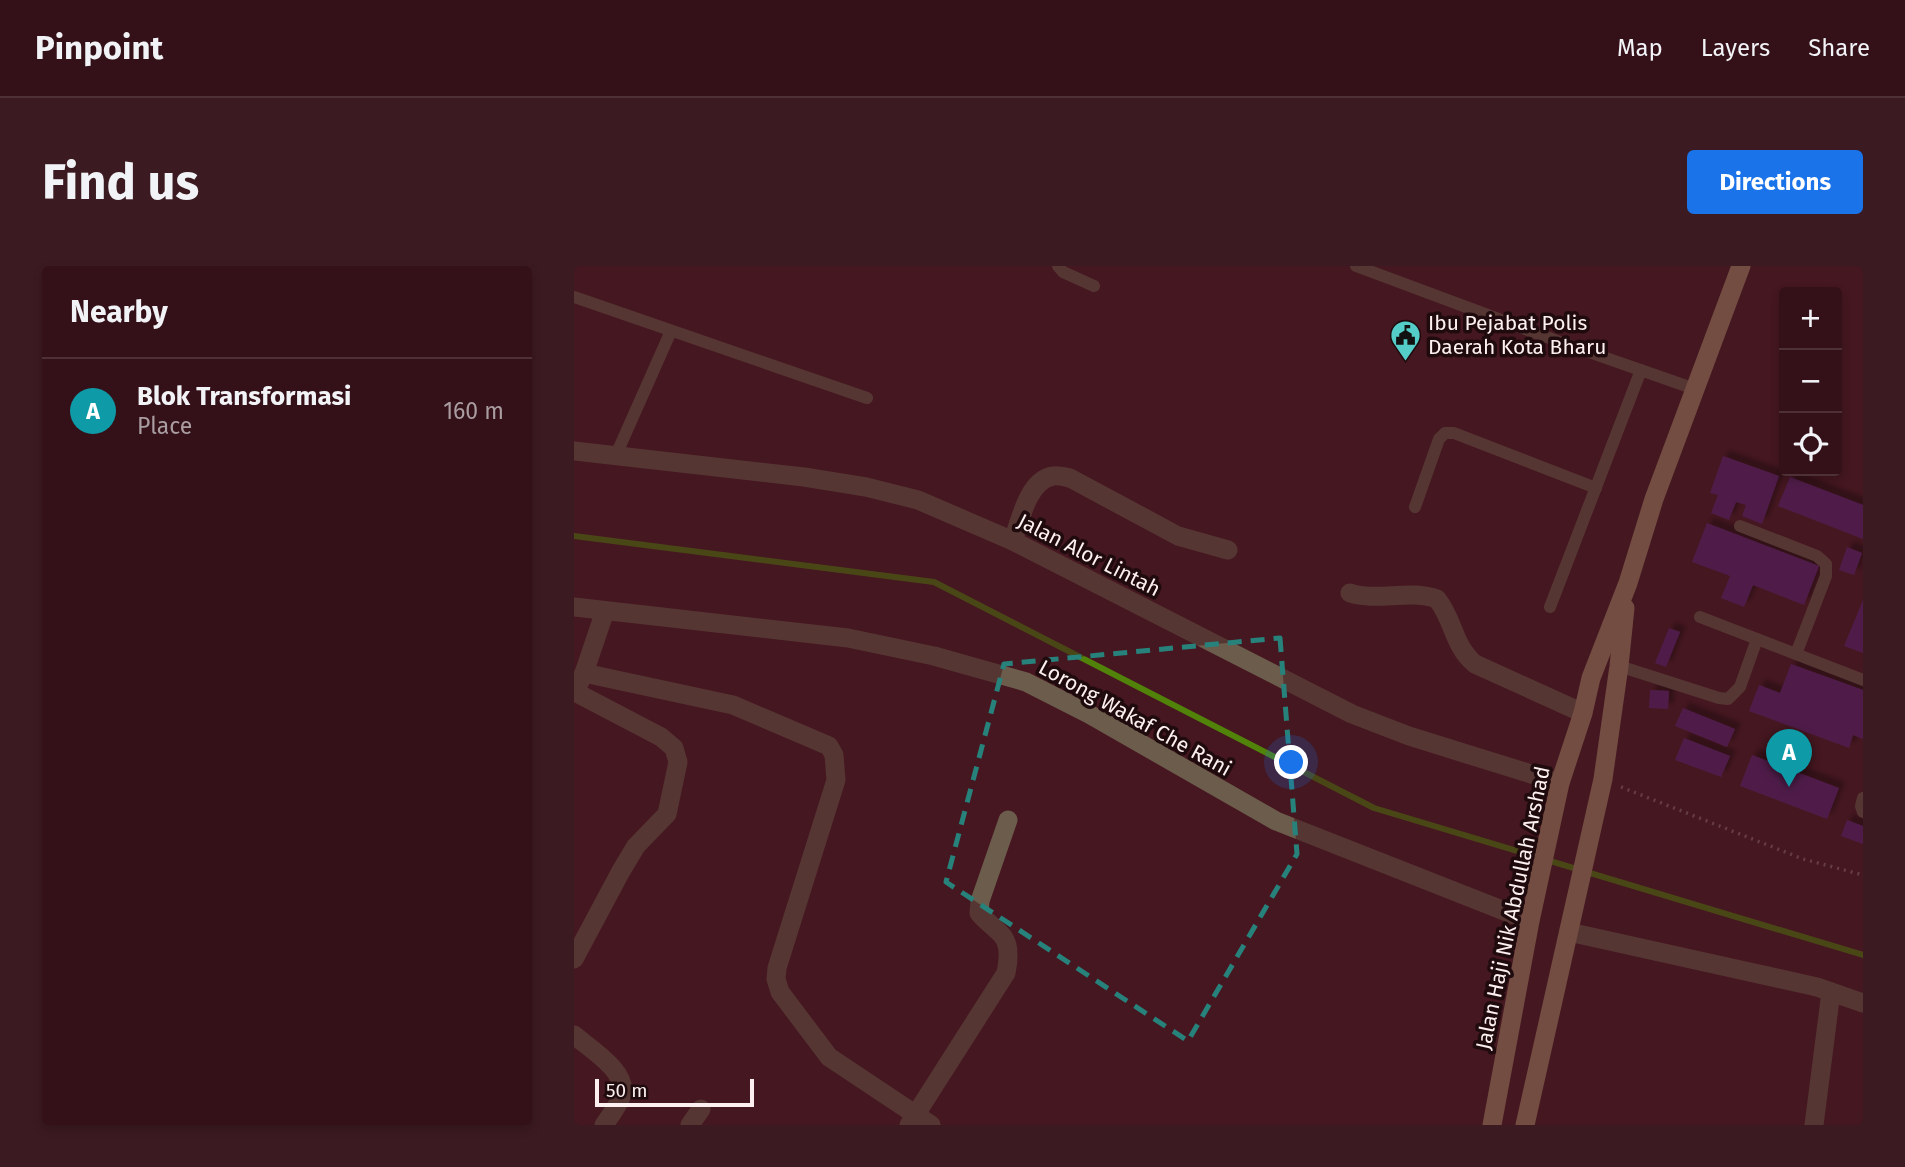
<!DOCTYPE html>
<html lang="en">
<head>
<meta charset="utf-8">
<style>
  body { margin:0; font-family:"Fira Sans",sans-serif; background:#3c1a21; color:#f1f3f6 }
  .controls { position:absolute; right:21px; top:21px; display:grid; overflow:hidden; border-radius:7px; box-shadow:0 4px 10px #0003 }
  .controls button { width:63px; height:63px; display:grid; place-items:center; padding:0; border:0; border-bottom:2px solid #4e3137; background:#341118; color:#f1f3f6; font:35px sans-serif }
  .scale { position:absolute; left:21px; bottom:18px; width:159px; box-sizing:border-box; padding-left:7px; border:4px solid #fdf0f1; border-top:0; font-size:19px; line-height:24px; white-space:nowrap; color:#fdf0f1; -webkit-text-stroke:5px #1f0b0e; paint-order:stroke }
  .you { position:absolute; left:718px; top:497px; width:24px; height:24px; margin:-18px; border:5px solid #fff; border-radius:50%; background:#1a73e8; box-shadow:0 0 0 10px #1a73e833 }
  .badge { display:grid; place-items:center; width:46px; height:46px; border-radius:50%; background:#1a73e8; color:#fff; font-size:23px; font-weight:700 }
  .pin { position:absolute; translate:-50% -58px; filter:drop-shadow(0 2px 4px #0008) }
  .pin::after { content:''; position:absolute; top:37px; width:24px; height:21px; background:inherit; clip-path:polygon(0 0,100% 0,50% 100%) }
  .list { margin:0; padding:0; list-style:none }
  h2 { display:flex; justify-content:space-between; align-items:center; height:91px; margin:0; padding:0 28px; font-size:30px }
  h2 small { font-size:23px; font-weight:400; color:#a99da2 }
  .list li { display:grid; grid-template-columns:46px 1fr auto; gap:21px; align-items:center; box-sizing:border-box; height:105px; padding:0 28px; border-top:2px solid #4e3137 }
  .list b { display:block; font-size:26px; white-space:nowrap }
  .list p { margin:0; font-size:23px; white-space:nowrap; color:#a99da2 }
  .list em { font-size:23px; font-style:normal; color:#a99da2 }
  .icon { flex:none; width:38px; height:38px; fill:none; stroke:currentColor; stroke-width:2; stroke-linecap:round; stroke-linejoin:round }
  .map { position:relative; flex:none; width:1289px; height:859px; overflow:hidden; border-radius:7px }
  header { display:flex; align-items:center; gap:42px; box-sizing:border-box; height:98px; padding:0 35px; background:#341118; border-bottom:2px solid #4e3137 }
  header strong { font-size:33px }
  nav { display:flex; gap:38px; margin-inline-start:auto; font-size:24px }
  .intro { display:flex; align-items:center; justify-content:space-between; box-sizing:border-box; height:168px; padding:0 42px }
  h1 { margin:0; font-size:49px }
  .button { padding:18px 32px; border-radius:7px; background:#1a73e8; color:#fff; font-size:24px; font-weight:700 }
  main { display:flex; gap:42px; padding:0 42px }
  aside { flex:1; background:#341118; border-radius:7px; box-shadow:0 4px 10px #0003 }
  .map>svg:first-child { display:block }
</style>
</head>
<body>
<header>
<strong>Pinpoint</strong>
<nav><a>Map</a><a>Layers</a><a>Share</a></nav>
</header>
<div class="intro"><h1>Find us</h1><a class="button">Directions</a></div>
<main>
<aside>
<h2>Nearby<small></small></h2>
<ul class="list">
<li><span class="badge" style="background:#0f9aa8">A</span><div><b>Blok Transformasi</b><p>Place</p></div><em>160 m</em></li>
</ul>
</aside>
<div class="map">
<svg width="1289" height="859" viewBox="0 0 1289 859">
  <defs>
    <filter id="shadow"><feDropShadow dx="6" dy="-6" stdDeviation="2" flood-color="#0009"/></filter>
  </defs>
  <rect width="100%" height="100%" fill="#461720"/>
  <g fill="none" stroke-linecap="round" stroke-linejoin="round">
    <polyline stroke="#51820a" stroke-width="6" points="0,270 360,316 800,542 1289,689"/>
  </g>
  <g fill="#5b227a" filter="url(#shadow)">
    <polygon points="1149,190 1205,210 1188,258 1168,250 1172,239 1162,236 1155,254 1137,247 1144,229 1136,227"/>
    <polygon points="1216,211 1289,239 1289,273 1204,240"/>
    <polygon points="1133,257 1245,300 1230,339 1179,319 1170,341 1147,332 1156,310 1118,296"/>
    <polygon points="1273,281 1288,287 1280,309 1265,304"/>
    <polygon points="1289,334 1289,387 1270,380"/>
    <polygon points="1095,362 1106,366 1092,401 1081,397"/>
    <polygon points="1217,398 1289,424 1289,473 1279,469 1275,482 1175,445 1185,419 1206,427"/>
    <polygon points="1076,424 1095,425 1094,443 1075,442"/>
    <polygon points="1109,442 1161,463 1153,481 1101,460"/>
    <polygon points="1110,472 1156,490 1147,511 1101,494"/>
    <polygon points="1178,489 1265,522 1253,553 1166,520"/>
    <polygon points="1273,554 1289,560 1289,578 1267,570"/>
  </g>
  <g fill="none" stroke-linecap="round" stroke-linejoin="round">
    <polyline stroke="#8e6c72" stroke-width="3.5" stroke-dasharray="2 5" stroke-linecap="butt" points="1047,521 1229,593 1289,609"/>
    <g stroke="#6b5c4b" stroke-width="12">
      <polyline points="484,0 489,6 520,20"/>
      <polyline points="782,0 989,77 1121,123"/>
      <polyline points="0,31 293,132"/>
      <polyline points="42,189 97,65"/>
      <polyline points="841,241 865,173 871,167 880,167 1022,222"/>
      <polyline points="1166,260 1243,290 1252,298 1252,310 1222,388"/>
      <polyline points="976,341 1067,104"/>
      <polyline points="1126,351 1289,414"/>
      <polyline points="1045,400 1145,432 1154,433 1166,421 1183,373"/>
      <polyline points="1289,532 1287,540 1289,546"/>
    </g>
    <g stroke="#6b5c4b" stroke-width="19">
      <polyline points="0,185 230,211 292,221 344,234 439,275 778,448 835,470 986,517"/>
      <path d="M439 275C446 255 454 214 479 210 484 209 491 211 496 212L604 270 654 284"/>
      <path d="M776 327C804 336 835 323 863 333 880 354 879 380 901 398L1009 447"/>
      <polyline points="0,341 274,372 360,390 452,416 515,448 702,555 956,655"/>
      <polyline points="10,407 159,439 255,480 260,489 262,514 203,702 202,713 206,726 255,791 357,859"/>
      <polyline points="995,666 1243,721 1289,737"/>
      <polyline points="0,693 47,605 62,580 93,548 104,496 100,482 87,471 1,426 10,407 31,345"/>
      <path d="M0 769C15 782 57 807 47 831 44 840 36 850 30 859"/>
      <polyline points="116,859 127,843"/>
      <path d="M335 859 432 707C434 697 436 681 430 672 426 665 411 655 405 647L406 635 434 554"/>
      <polyline points="1240,859 1257,726"/>
    </g>
    <g stroke="#ab8d6a" stroke-width="19">
      <polyline points="918,859 956,655 986,517 1009,447 1017,412 1054,317 1080,233 1167,0"/>
      <polyline points="951,859 1029,513 1045,400 1051,342"/>
    </g>
  </g>
  <path d="M0 0H1289V859H0ZM706 372 723 588 614 775 372 616 430 398Z" fill="#461720" fill-opacity=".55" fill-rule="evenodd"/>
  <path fill="none" stroke="#27827b" stroke-width="5" stroke-dasharray="14 9" stroke-linejoin="round" d="M706 372 723 588 614 775 372 616 430 398Z"/>
  <defs>
    <symbol id="civic-pin" viewBox="-11 -11 22 30"><path d="M0 17L-7.5 6A9.5 9.5 0 1 1 7.5 6Z" fill="#54cdc8" stroke="#1f0b0e"/><path d="M-.6-6.5H3V-4.5H.6V-3L4-1V1h2V6H-6V1h2V-1L-.6-3ZM-1.2 2.5V6h2.4V2.5Z" fill="#111"/></symbol>
  </defs>
  <g fill-rule="evenodd">
    <use href="#civic-pin" x="814" y="52" width="35" height="47"/>
  </g>
  <g text-anchor="middle" stroke-width="7" stroke-linejoin="round" paint-order="stroke">
    <g font-size="21" fill="#fdf0f1" stroke="#1f0b0e" text-anchor="start">
      <text x="854" y="64">Ibu Pejabat Polis<tspan x="854" dy="24">Daerah Kota Bharu</tspan></text>
    </g>
    <g font-size="21" fill="#fdf0f1" stroke="#1f0b0e">
      <text transform="translate(515 289) rotate(27)" y="7">Jalan Alor Lintah</text>
      <text transform="translate(561 452) rotate(29)" y="7">Lorong Wakaf Che Rani</text>
      <text transform="translate(939 642) rotate(-78)" y="7">Jalan Haji Nik Abdullah Arshad</text>
    </g>
  </g>
</svg>
<div class="controls">
<button>+</button>
<button>−</button>
<button><svg class="icon" aria-label="locate" viewBox="0 0 24 24"><circle cx="12" cy="12" r="6"/><path d="M12 2v4M12 18v4M2 12h4M18 12h4"/></svg></button>
</div>
<div class="scale">50 m</div>
<div class="you"></div>
<div class="pin badge" style="left:1215px;top:521px;background:#0f9aa8">A</div>
</div>
</main>
</body>
</html>
